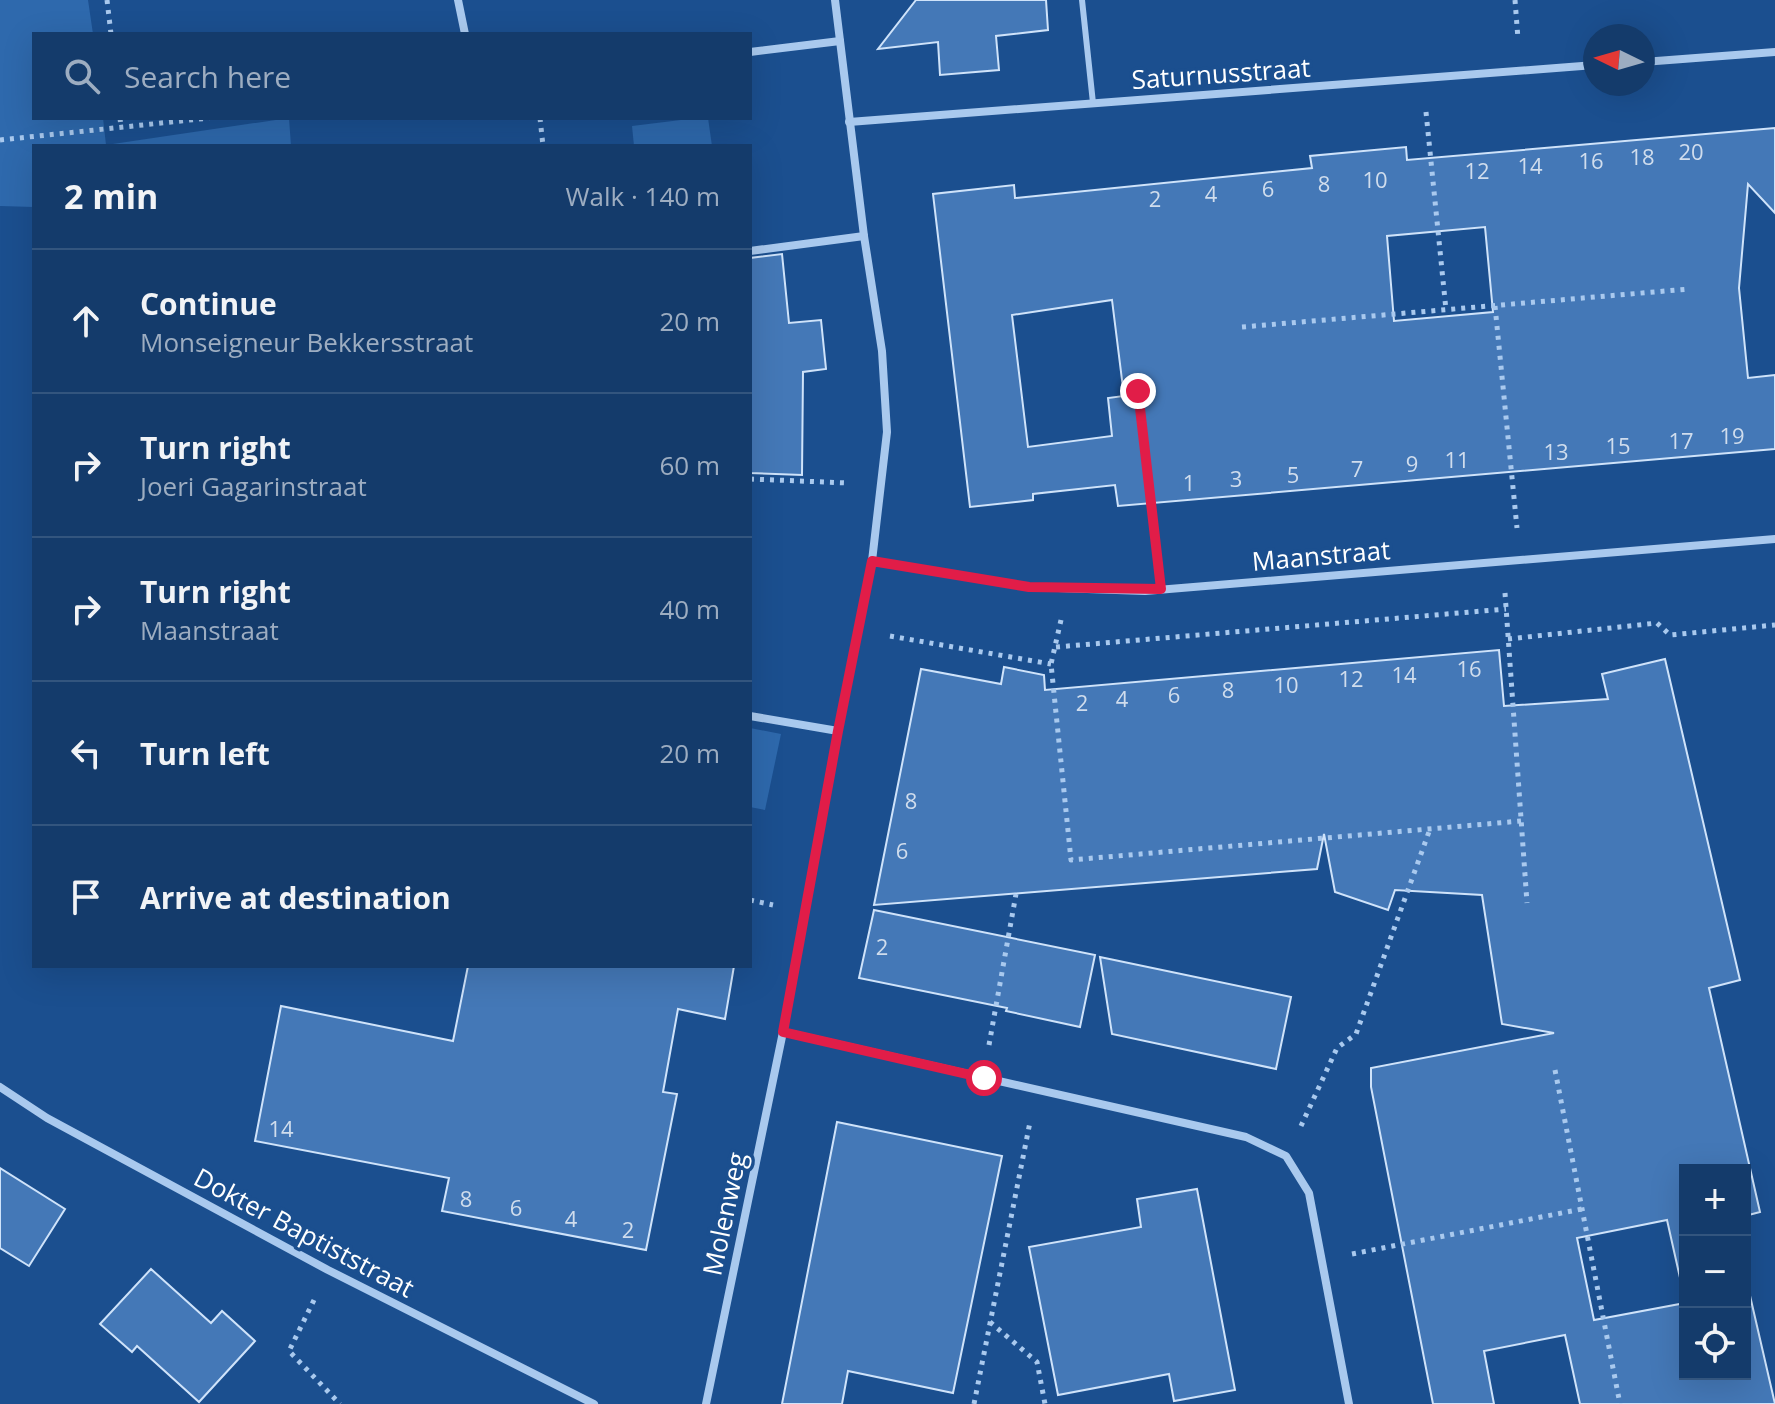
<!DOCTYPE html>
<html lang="en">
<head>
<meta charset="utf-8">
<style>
  body { margin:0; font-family:"Open Sans",sans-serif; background:#214673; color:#f1f3f6 }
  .controls { position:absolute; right:24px; bottom:24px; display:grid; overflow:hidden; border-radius:0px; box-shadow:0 8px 32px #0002 }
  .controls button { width:72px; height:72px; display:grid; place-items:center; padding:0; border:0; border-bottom:2px solid #33557e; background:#143b6b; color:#f1f3f6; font:40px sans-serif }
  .compass { position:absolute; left:1583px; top:24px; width:72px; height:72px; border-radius:50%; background:#143b6b; box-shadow:0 8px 32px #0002; rotate:275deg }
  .stop { position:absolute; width:24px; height:24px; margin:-18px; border:6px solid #e11d48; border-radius:50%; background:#fff }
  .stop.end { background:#e11d48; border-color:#fff; box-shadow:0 2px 8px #0008 }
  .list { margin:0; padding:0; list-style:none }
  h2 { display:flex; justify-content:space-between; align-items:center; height:104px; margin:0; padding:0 32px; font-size:34px }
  h2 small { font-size:26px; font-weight:400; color:#9dadc1 }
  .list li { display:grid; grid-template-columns:52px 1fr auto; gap:24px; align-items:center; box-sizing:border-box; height:144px; padding:0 32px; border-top:2px solid #33557e }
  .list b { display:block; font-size:30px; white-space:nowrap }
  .list p { margin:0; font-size:26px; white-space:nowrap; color:#9dadc1 }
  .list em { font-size:26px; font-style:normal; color:#9dadc1 }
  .icon { flex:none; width:44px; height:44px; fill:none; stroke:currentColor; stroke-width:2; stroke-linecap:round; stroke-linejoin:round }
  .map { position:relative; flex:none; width:1775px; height:1404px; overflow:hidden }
  .search { position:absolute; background:#143b6b; box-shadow:0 8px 32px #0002; left:32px; top:32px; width:720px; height:88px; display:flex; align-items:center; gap:20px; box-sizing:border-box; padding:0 28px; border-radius:0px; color:#9dadc1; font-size:30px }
  .panel { position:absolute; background:#143b6b; box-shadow:0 8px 32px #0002; left:32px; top:144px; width:720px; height:824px; border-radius:0px }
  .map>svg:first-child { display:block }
</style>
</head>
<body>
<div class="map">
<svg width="1775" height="1404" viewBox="0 0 1775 1404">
  <rect width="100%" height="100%" fill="#1b4f8f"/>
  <g fill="#2e69ad">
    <polygon points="0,0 88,0 93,34 34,34 34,118 103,118 106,145 289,118 291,146 34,146 34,207 0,206"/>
    <polygon points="697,118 708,118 712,146 634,146 632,126"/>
    <polygon points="750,728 781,734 765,810 750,807"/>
  </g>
  <g fill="#4478b7" stroke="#cfe3fa" stroke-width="2" fill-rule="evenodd">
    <polygon points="916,0 1046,0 1048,30 996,36 999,70 940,75 938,42 878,49"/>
    <path d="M1775 128V213L1748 184 1739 288 1748 378 1775 375V449L1118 506 1115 485 1033 494V500L970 507 933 194 1014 185 1015 198 1312 168 1310 156 1406 147 1407 160ZM1485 227 1493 312 1394 321 1387 236ZM1112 300 1124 396 1108 398 1112 436 1028 447 1012 315Z"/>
    <polygon points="782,254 789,323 821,320 826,369 803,372 802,475 750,473 750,258"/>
    <polygon points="1499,650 1504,706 1608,699 1602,674 1665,659 1740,980 1709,988 1760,1212 1745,1216 1745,1170 1685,1170 1685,1300 1667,1220 1577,1238 1594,1320 1685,1303 1685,1374 1745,1374 1745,1274 1775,1404 1580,1404 1565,1335 1484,1351 1494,1404 1433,1404 1371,1087 1371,1068 1554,1033 1502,1024 1482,895 1395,890 1388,910 1335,892 1324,834 1317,869 874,905 921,669 1001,684 1004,667 1044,675 1045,690"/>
    <polygon points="874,910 1095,955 1080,1027 1006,1011 1007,1008 859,978"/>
    <polygon points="1100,957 1291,997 1276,1069 1112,1034"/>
    <polygon points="468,966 734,966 725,1019 678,1009 663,1092 677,1094 646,1250 442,1211 449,1178 255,1141 281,1006 453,1041"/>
    <polygon points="837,1122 1002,1156 953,1393 848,1371 842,1404 782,1404"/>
    <polygon points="0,1168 65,1209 29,1266 0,1248"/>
    <polygon points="1197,1189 1235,1390 1174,1401 1169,1374 1058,1395 1029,1247 1141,1227 1137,1199"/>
    <polygon points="151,1269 211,1323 222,1311 255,1341 199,1402 137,1346 132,1352 100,1324"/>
  </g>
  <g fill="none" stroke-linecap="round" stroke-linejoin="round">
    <g stroke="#a9c9ee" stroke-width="5" stroke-dasharray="4 6" stroke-linecap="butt">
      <polyline points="107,0 111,34"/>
      <polyline points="1515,0 1518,39"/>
      <polyline points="1426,112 1446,310"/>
      <polyline points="120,118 121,127"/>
      <polyline points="540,118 543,146"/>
      <polyline points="0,140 209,118"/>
      <polyline points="1495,306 1517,528"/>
      <polyline points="1242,327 1689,289"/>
      <polyline points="1138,391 1158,556"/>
      <polyline points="750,479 849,483"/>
      <polyline points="1505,593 1527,903"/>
      <polyline points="1061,620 1051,664 1071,860 1521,821"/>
      <polyline points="890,636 1051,664"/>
      <polyline points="1508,639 1657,623 1670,635 1775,625"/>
      <polyline points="1056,647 1506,609"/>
      <polyline points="750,900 773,905"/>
      <polyline points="989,1045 1016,894"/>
      <polyline points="1555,1070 1620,1404"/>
      <polyline points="1301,1126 1337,1048 1356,1034 1430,829"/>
      <polyline points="1352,1254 1582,1209"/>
      <polyline points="314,1300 289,1351 340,1404"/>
      <polyline points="990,1322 1037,1362 1045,1404"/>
      <polyline points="974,1404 1030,1122"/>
    </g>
    <polyline stroke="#a9c9ee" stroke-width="6" points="1082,0 1093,103"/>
    <g stroke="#a9c9ee" stroke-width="8">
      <polyline points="458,0 465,34"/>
      <polyline points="750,52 840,41"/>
      <polyline points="1643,62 1775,52"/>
      <polyline points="849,122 1595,65"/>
      <polyline points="750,251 864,236"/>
      <polyline points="872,561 1029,587 1145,591 1775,539"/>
      <polyline points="750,716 838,731"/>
      <polyline points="783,1032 1246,1137 1286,1156 1309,1193 1349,1404"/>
      <polyline points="0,1087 47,1118 328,1270 594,1404"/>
      <polyline points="706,1404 783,1032 838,731 872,561 887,432 882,351 864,236 835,0"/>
    </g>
  </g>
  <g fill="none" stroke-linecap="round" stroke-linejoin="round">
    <polyline stroke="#e11d48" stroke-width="10" points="984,1078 783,1032 838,731 872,561 1029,587 1161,589 1138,391"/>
  </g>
  <g text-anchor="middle" stroke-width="7" stroke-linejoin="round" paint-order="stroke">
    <g font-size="22" fill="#d0dded">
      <text x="1691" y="160">20</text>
      <text x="1642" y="165">18</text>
      <text x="1591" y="169">16</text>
      <text x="1530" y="174">14</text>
      <text x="1477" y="179">12</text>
      <text x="1375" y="188">10</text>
      <text x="1324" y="192">8</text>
      <text x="1268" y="197">6</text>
      <text x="1211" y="202">4</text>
      <text x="1155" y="207">2</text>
      <text x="1732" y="444">19</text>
      <text x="1681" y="449">17</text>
      <text x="1618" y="454">15</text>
      <text x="1556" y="460">13</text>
      <text x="1457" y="468">11</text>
      <text x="1412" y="472">9</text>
      <text x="1357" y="477">7</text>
      <text x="1293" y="483">5</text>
      <text x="1236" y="487">3</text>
      <text x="1189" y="491">1</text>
      <text x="1469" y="677">16</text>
      <text x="1404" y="683">14</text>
      <text x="1351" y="687">12</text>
      <text x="1286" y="693">10</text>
      <text x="1228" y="698">8</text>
      <text x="1174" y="703">6</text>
      <text x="1122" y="707">4</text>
      <text x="1082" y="711">2</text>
      <text x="911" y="809">8</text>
      <text x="902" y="859">6</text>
      <text x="882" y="955">2</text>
      <text x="281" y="1137">14</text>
      <text x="466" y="1207">8</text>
      <text x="516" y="1216">6</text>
      <text x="571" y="1227">4</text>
      <text x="628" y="1238">2</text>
    </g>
    <g font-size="26" fill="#fff" stroke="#1b4f8f">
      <text transform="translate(1221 74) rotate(-4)" y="9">Saturnusstraat</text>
      <text transform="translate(1321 556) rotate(-5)" y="9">Maanstraat</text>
      <text transform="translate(725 1214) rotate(-78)" y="9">Molenweg</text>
      <text transform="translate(304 1233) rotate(28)" y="9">Dokter Baptiststraat</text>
    </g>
  </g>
</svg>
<div class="controls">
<button>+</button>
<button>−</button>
<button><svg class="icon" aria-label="locate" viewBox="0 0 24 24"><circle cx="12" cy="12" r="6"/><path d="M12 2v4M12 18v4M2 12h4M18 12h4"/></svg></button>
</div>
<svg class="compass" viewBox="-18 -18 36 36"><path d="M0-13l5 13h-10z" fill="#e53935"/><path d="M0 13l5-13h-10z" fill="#9dadc1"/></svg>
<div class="stop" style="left:984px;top:1078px"></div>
<div class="stop end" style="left:1138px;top:391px"></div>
<div class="search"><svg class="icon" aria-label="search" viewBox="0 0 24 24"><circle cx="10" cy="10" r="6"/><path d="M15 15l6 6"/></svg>Search here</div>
<section class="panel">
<h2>2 min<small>Walk · 140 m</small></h2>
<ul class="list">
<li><svg class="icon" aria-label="ahead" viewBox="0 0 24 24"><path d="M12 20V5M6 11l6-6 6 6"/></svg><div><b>Continue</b><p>Monseigneur Bekkersstraat</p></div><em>20 m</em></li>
<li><svg class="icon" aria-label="right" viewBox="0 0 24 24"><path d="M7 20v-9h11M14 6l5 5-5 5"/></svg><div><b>Turn right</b><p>Joeri Gagarinstraat</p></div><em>60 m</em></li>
<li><svg class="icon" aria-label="right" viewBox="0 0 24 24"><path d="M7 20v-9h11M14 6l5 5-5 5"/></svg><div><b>Turn right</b><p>Maanstraat</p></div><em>40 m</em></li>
<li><svg class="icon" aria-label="left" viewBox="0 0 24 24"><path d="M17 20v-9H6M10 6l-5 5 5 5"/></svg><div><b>Turn left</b></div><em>20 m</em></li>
<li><svg class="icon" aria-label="arrive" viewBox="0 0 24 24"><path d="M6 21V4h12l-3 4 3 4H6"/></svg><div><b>Arrive at destination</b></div></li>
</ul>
</section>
</div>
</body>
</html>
